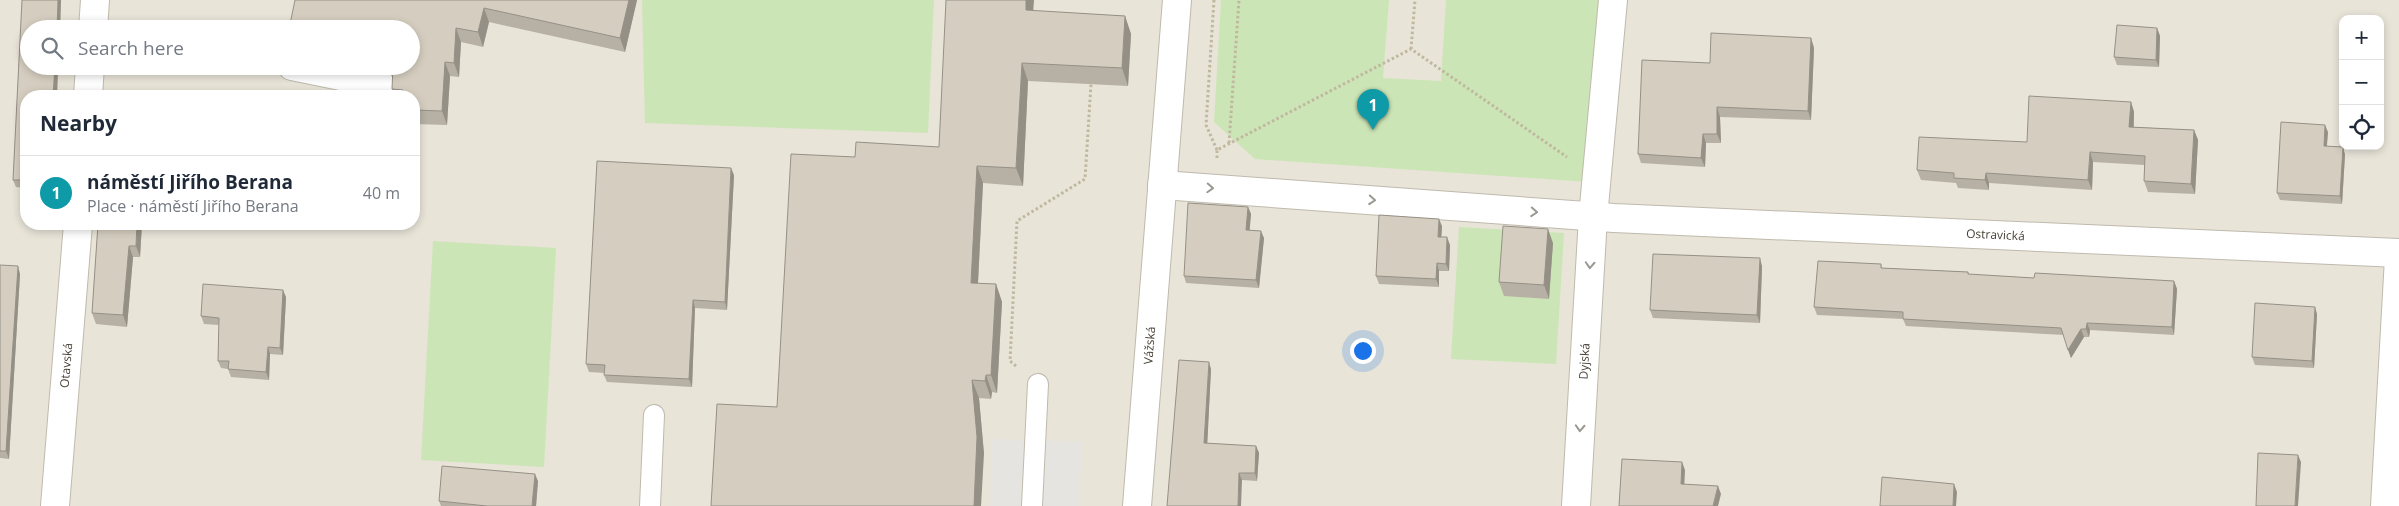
<!DOCTYPE html>
<html lang="en">
<head>
<meta charset="utf-8">
<style>
  body { margin:0; font-family:"Open Sans",sans-serif; background:#f2f2f3; color:#1f2937 }
  .controls { position:absolute; right:15px; top:15px; display:grid; overflow:hidden; border-radius:10px; box-shadow:0 2px 8px #0003 }
  .controls button { width:45px; height:45px; display:grid; place-items:center; padding:0; border:0; border-bottom:1px solid #e0e1e3; background:#fff; color:#1f2937; font:25px sans-serif }
  .you { position:absolute; left:1362px; top:350px; width:18px; height:18px; margin:-12px; border:4px solid #fff; border-radius:50%; background:#1a73e8; box-shadow:0 0 0 8px #1a73e833 }
  .badge { display:grid; place-items:center; width:32px; height:32px; border-radius:50%; background:#b45309; color:#fff; font-size:16px; font-weight:700 }
  .pin { position:absolute; translate:-50% -41px; filter:drop-shadow(0 1px 2px #0008) }
  .pin::after { content:''; position:absolute; top:26px; width:18px; height:15px; background:inherit; clip-path:polygon(0 0,100% 0,50% 100%) }
  .list { margin:0; padding:0; list-style:none }
  h2 { display:flex; justify-content:space-between; align-items:center; height:65px; margin:0; padding:0 20px; font-size:21px }
  h2 small { font-size:16px; font-weight:400; color:#747a83 }
  .list li { display:grid; grid-template-columns:32px 1fr auto; gap:15px; align-items:center; box-sizing:border-box; height:75px; padding:0 20px; border-top:1px solid #e0e1e3 }
  .list b { display:block; font-size:19px; white-space:nowrap }
  .list p { margin:0; font-size:16px; white-space:nowrap; color:#747a83 }
  .list em { font-size:16px; font-style:normal; color:#747a83 }
  .icon { flex:none; width:28px; height:28px; fill:none; stroke:currentColor; stroke-width:2; stroke-linecap:round; stroke-linejoin:round }
  .map { position:relative; flex:none; width:2399px; height:506px; overflow:hidden }
  .search { position:absolute; background:#fff; box-shadow:0 2px 8px #0003; left:20px; top:20px; width:400px; height:55px; display:flex; align-items:center; gap:12px; box-sizing:border-box; padding:0 18px; border-radius:28px; color:#747a83; font-size:19px }
  .panel { position:absolute; background:#fff; box-shadow:0 2px 8px #0003; left:20px; top:90px; width:400px; height:140px; border-radius:20px }
  .map>svg:first-child { display:block }
</style>
</head>
<body>
<div class="map">
<svg width="2399" height="506" viewBox="0 0 2399 506">
  <rect width="100%" height="100%" fill="#f4f2ea"/>
  <path fill="#e8e4d8" fill-rule="evenodd" d="M0 0H2399V506H0ZM2343 19H2380V146H2343ZM29 29H411V66H29ZM26 96H414V224H26Z"/>
  <g fill="#cce5b6">
    <polygon points="642,0 934,0 928,133 645,123"/>
    <polygon points="1221,0 1389,0 1383,78 1441,81 1446,0 1606,0 1588,182 1255,159 1214,122"/>
    <polygon points="1459,227 1564,233 1556,364 1451,359"/>
    <polygon points="433,241 556,248 544,467 421,460"/>
  </g>
  <polygon fill="#e6e4e1" points="992,439 1082,442 1079,506 990,506"/>
  <g fill="none" stroke-linecap="round" stroke-linejoin="round">
    <defs>
      <g id="lane">
        <polyline points="650,506 654,415"/>
        <polyline points="1032,506 1038,384"/>
      </g>
      <g id="street">
        <polyline points="93,29 95,0"/>
        <polyline points="292,66 380,84"/>
        <polyline points="88,96 90,66"/>
        <path id="s1" d="M1162 185 1614 218 2399 253"/>
        <path id="s2" d="M55 506 78 224"/>
        <path id="s3" d="M1137 506 1177 0"/>
        <path id="s4" d="M1576 506 1593 217 1613 0"/>
        <polyline points="2385,506 2399,258"/>
      </g>
    </defs>
    <use href="#lane" stroke="#bfbaad" stroke-width="22"/>
    <use href="#street" stroke="#bfbaad" stroke-width="30"/>
    <g stroke="#c0b79f" stroke-width="3" stroke-dasharray="2.5 2.5" stroke-linecap="butt">
      <polyline points="1214,0 1206,125 1217,150"/>
      <polyline points="1411,49 1415,0"/>
      <polyline points="1229,143 1239,0"/>
      <polyline points="1217,158 1217,150 1411,49 1567,157"/>
      <polyline points="1016,366 1010,361 1017,221 1085,179 1091,84"/>
    </g>
    <use href="#lane" stroke="#fff" stroke-width="20"/>
    <use href="#street" stroke="#fff" stroke-width="28"/>
  </g>
  <g fill="#b7b1a5">
    <polygon points="22,0 61,0 60,29 29,29 29,66 58,66 57,96 26,96 26,188 16,187 13,180"/>
    <polygon points="295,0 637,0 625,52 489,22 483,47 461,42 459,77 450,76 447,125 414,124 414,96 394,96 392,89 411,29"/>
    <polygon points="1033,11 1125,16 1131,34 1128,86 1028,81 1023,186 983,183 978,284 996,284 1002,302 997,393 992,392 991,399 979,398 984,454 777,407 855,157 939,147"/>
    <polygon points="2157,28 2160,36 2159,67 2117,65 2114,57"/>
    <polygon points="1811,38 1814,48 1811,120 1720,117 1721,143 1706,143 1705,167 1641,163 1638,154 1710,63"/>
    <polygon points="2131,102 2134,112 2134,127 2194,130 2198,140 2195,194 2148,192 2144,181 2144,165 2093,162 2092,190 1989,183 1989,190 1958,188 1956,183 1921,180 1917,170 2027,142"/>
    <polygon points="2328,132 2327,146 2343,147 2345,155 2342,204 2280,200 2277,193"/>
    <polygon points="734,175 727,310 695,308 692,387 607,382 604,375 605,373 589,372 586,364"/>
    <polygon points="1248,207 1251,214 1249,230 1264,238 1259,288 1186,283 1184,276"/>
    <polygon points="98,224 142,224 140,257 133,257 127,327 96,324 92,313"/>
    <polygon points="1442,226 1441,237 1450,245 1449,271 1439,271 1439,287 1379,284 1376,276"/>
    <polygon points="1553,243 1549,299 1504,296 1499,282"/>
    <polygon points="1881,264 1882,268 1968,272 1969,274 2034,278 2174,281 2177,289 2174,335 2090,330 2089,337 2084,337 2071,358 2064,335 1906,326 1903,319 1817,315 1814,307"/>
    <polygon points="0,265 20,274 9,459 0,458"/>
    <polygon points="1762,266 1760,323 1653,318 1650,310"/>
    <polygon points="286,297 283,355 270,354 269,380 231,377 228,369 221,368 218,361 219,325 204,324 201,316"/>
    <polygon points="2317,314 2314,368 2255,365 2252,357"/>
    <polygon points="1211,369 1207,443 1256,446 1259,453 1257,481 1242,480 1167,506"/>
    <polygon points="538,481 536,506 441,506 439,501"/>
  </g>
  <g fill="#959086">
    <polygon points="58,0 61,0 60,29 57,29"/>
    <polygon points="629,0 637,0 625,52 620,38"/>
    <polygon points="1026,0 1034,0 1032,28 1026,10"/>
    <polygon points="484,8 489,22 483,47 478,32"/>
    <polygon points="1125,16 1131,34 1128,86 1122,68"/>
    <polygon points="456,28 461,42 459,77 454,63"/>
    <polygon points="2157,28 2160,36 2159,67 2156,60"/>
    <polygon points="1811,38 1814,48 1811,120 1808,111"/>
    <polygon points="445,62 450,76 447,125 442,111"/>
    <polygon points="1022,63 1028,81 1023,186 1016,168"/>
    <polygon points="55,66 58,66 57,96 53,96"/>
    <polygon points="2131,102 2134,112 2133,137 2129,127"/>
    <polygon points="1717,107 1720,117 1721,143 1717,134"/>
    <polygon points="2325,125 2328,132 2326,153 2324,146"/>
    <polygon points="2194,130 2198,140 2195,194 2191,184"/>
    <polygon points="1703,134 1706,143 1705,167 1701,158"/>
    <polygon points="2343,147 2345,155 2342,204 2340,196"/>
    <polygon points="2090,152 2093,162 2092,190 2088,180"/>
    <polygon points="977,166 983,183 977,301 971,283"/>
    <polygon points="731,168 734,175 727,310 725,302"/>
    <polygon points="1986,173 1989,183 1989,190 1985,180"/>
    <polygon points="1248,207 1251,214 1249,238 1246,230"/>
    <polygon points="1439,219 1442,226 1441,244 1438,237"/>
    <polygon points="137,224 142,224 140,257 136,246"/>
    <polygon points="1548,229 1553,243 1549,299 1544,285"/>
    <polygon points="1261,231 1264,238 1259,288 1256,280"/>
    <polygon points="1447,237 1450,245 1449,271 1446,264"/>
    <polygon points="129,246 133,257 127,327 123,315"/>
    <polygon points="1760,258 1762,266 1760,323 1757,315"/>
    <polygon points="1437,263 1439,271 1439,287 1436,279"/>
    <polygon points="18,266 20,274 9,459 6,451"/>
    <polygon points="2174,281 2177,289 2174,335 2172,327"/>
    <polygon points="996,284 1002,302 997,393 991,375"/>
    <polygon points="283,290 286,297 283,355 280,348"/>
    <polygon points="693,300 695,308 692,387 689,379"/>
    <polygon points="2315,307 2317,314 2314,368 2312,361"/>
    <polygon points="2087,323 2090,330 2089,337 2086,329"/>
    <polygon points="2081,329 2084,337 2071,358 2068,350"/>
    <polygon points="268,347 270,354 269,380 266,372"/>
    <polygon points="1209,362 1211,369 1207,450 1204,443"/>
    <polygon points="986,375 992,392 991,399 985,381"/>
    <polygon points="972,380 979,398 984,454 981,506 974,506"/>
    <polygon points="1256,446 1259,453 1257,481 1255,473"/>
    <polygon points="2298,455 2301,462 2298,506 2295,506"/>
    <polygon points="1682,462 1685,470 1684,491 1681,484"/>
    <polygon points="1239,473 1242,480 1241,506 1238,506"/>
    <polygon points="535,474 538,481 536,506 532,506"/>
    <polygon points="1954,484 1957,492 1956,506 1953,506"/>
    <polygon points="1718,486 1721,494 1718,506 1713,506"/>
  </g>
  <g fill="#d5cec0" stroke="#959086">
    <polygon points="22,0 58,0 57,29 29,29 29,66 55,66 53,96 26,96 26,180 13,180"/>
    <polygon points="295,0 629,0 620,38 484,8 478,32 456,28 454,63 445,62 442,111 414,110 414,96 403,96 403,90 392,89 393,66 411,66 411,29 289,29"/>
    <polygon points="946,0 1026,0 1026,10 1125,16 1122,68 1022,63 1016,168 977,166 971,283 996,284 991,375 986,375 985,381 972,380 977,437 974,506 711,506 717,404 777,407 791,154 855,157 856,142 939,147"/>
    <polygon points="2117,25 2157,28 2156,60 2114,57"/>
    <polygon points="1711,33 1811,38 1808,111 1717,107 1717,134 1703,134 1701,158 1638,154 1642,60 1710,63"/>
    <polygon points="2029,96 2131,102 2129,127 2194,130 2191,184 2144,181 2145,156 2090,152 2088,180 1986,173 1985,180 1954,178 1954,173 1917,170 1919,137 2027,142"/>
    <polygon points="2281,122 2325,125 2324,146 2343,147 2340,196 2277,193"/>
    <polygon points="597,161 731,168 725,302 693,300 689,379 604,375 605,365 586,364"/>
    <polygon points="1188,203 1248,207 1246,230 1261,231 1256,280 1184,276"/>
    <polygon points="1379,215 1439,219 1438,237 1447,237 1446,264 1437,263 1436,279 1376,276"/>
    <polygon points="98,224 137,224 136,246 129,246 123,315 92,313"/>
    <polygon points="1503,226 1548,229 1544,285 1499,282"/>
    <polygon points="1653,254 1760,258 1757,315 1650,310"/>
    <polygon points="1818,261 1881,264 1881,268 1968,272 1968,274 2034,278 2035,273 2174,281 2172,327 2087,323 2086,329 2081,329 2068,350 2061,328 1903,319 1903,312 1814,307"/>
    <polygon points="0,265 18,266 6,451 0,451"/>
    <polygon points="203,284 283,290 280,348 268,347 266,372 228,369 229,361 218,361 219,318 201,316"/>
    <polygon points="2255,303 2315,307 2312,361 2252,357"/>
    <polygon points="1179,360 1209,362 1204,443 1256,446 1255,473 1239,473 1238,506 1167,506"/>
    <polygon points="2258,453 2298,455 2295,506 2256,506"/>
    <polygon points="1622,459 1682,462 1681,484 1718,486 1713,506 1619,506"/>
    <polygon points="442,466 535,474 532,506 487,506 439,501"/>
    <polygon points="1882,477 1954,484 1953,506 1880,506"/>
  </g>
  <defs><path id="oneway-chevron" d="M-2-3.5L2.5 0L-2 3.5" fill="none" stroke-width="1.6" stroke-linecap="round" stroke-linejoin="round" transform="scale(1.25)"/></defs>
  <g stroke="#9a9892">
    <use href="#oneway-chevron" transform="translate(1210 188) rotate(3)"/>
    <use href="#oneway-chevron" transform="translate(1372 200) rotate(4)"/>
    <use href="#oneway-chevron" transform="translate(1534 212) rotate(4)"/>
    <use href="#oneway-chevron" transform="translate(1590 265) rotate(93)"/>
    <use href="#oneway-chevron" transform="translate(1580 428) rotate(93)"/>
  </g>
  <g text-anchor="middle" stroke-width="4.5" stroke-linejoin="round" paint-order="stroke">
    <g font-size="12" fill="#484338" stroke="#fff">
      <text dy="4" stroke="none"><textPath href="#s1" startOffset="835">Ostravická</textPath></text>
      <text dy="4" stroke="none"><textPath href="#s3" startOffset="161">Vážská</textPath></text>
      <text dy="4" stroke="none"><textPath href="#s4" startOffset="145">Dyjská</textPath></text>
      <text dy="4" stroke="none"><textPath href="#s2" startOffset="141">Otavská</textPath></text>
    </g>
  </g>
</svg>
<div class="controls">
<button>+</button>
<button>−</button>
<button><svg class="icon" aria-label="locate" viewBox="0 0 24 24"><circle cx="12" cy="12" r="6"/><path d="M12 2v4M12 18v4M2 12h4M18 12h4"/></svg></button>
</div>
<div class="you"></div>
<div class="pin badge" style="left:1373px;top:130px;background:#0f9aa8">1</div>
<div class="search"><svg class="icon" aria-label="search" viewBox="0 0 24 24"><circle cx="10" cy="10" r="6"/><path d="M15 15l6 6"/></svg>Search here</div>
<section class="panel">
<h2>Nearby<small></small></h2>
<ul class="list">
<li><span class="badge" style="background:#0f9aa8">1</span><div><b>náměstí Jiřího Berana</b><p>Place · náměstí Jiřího Berana</p></div><em>40 m</em></li>
</ul>
</section>
</div>
</body>
</html>
